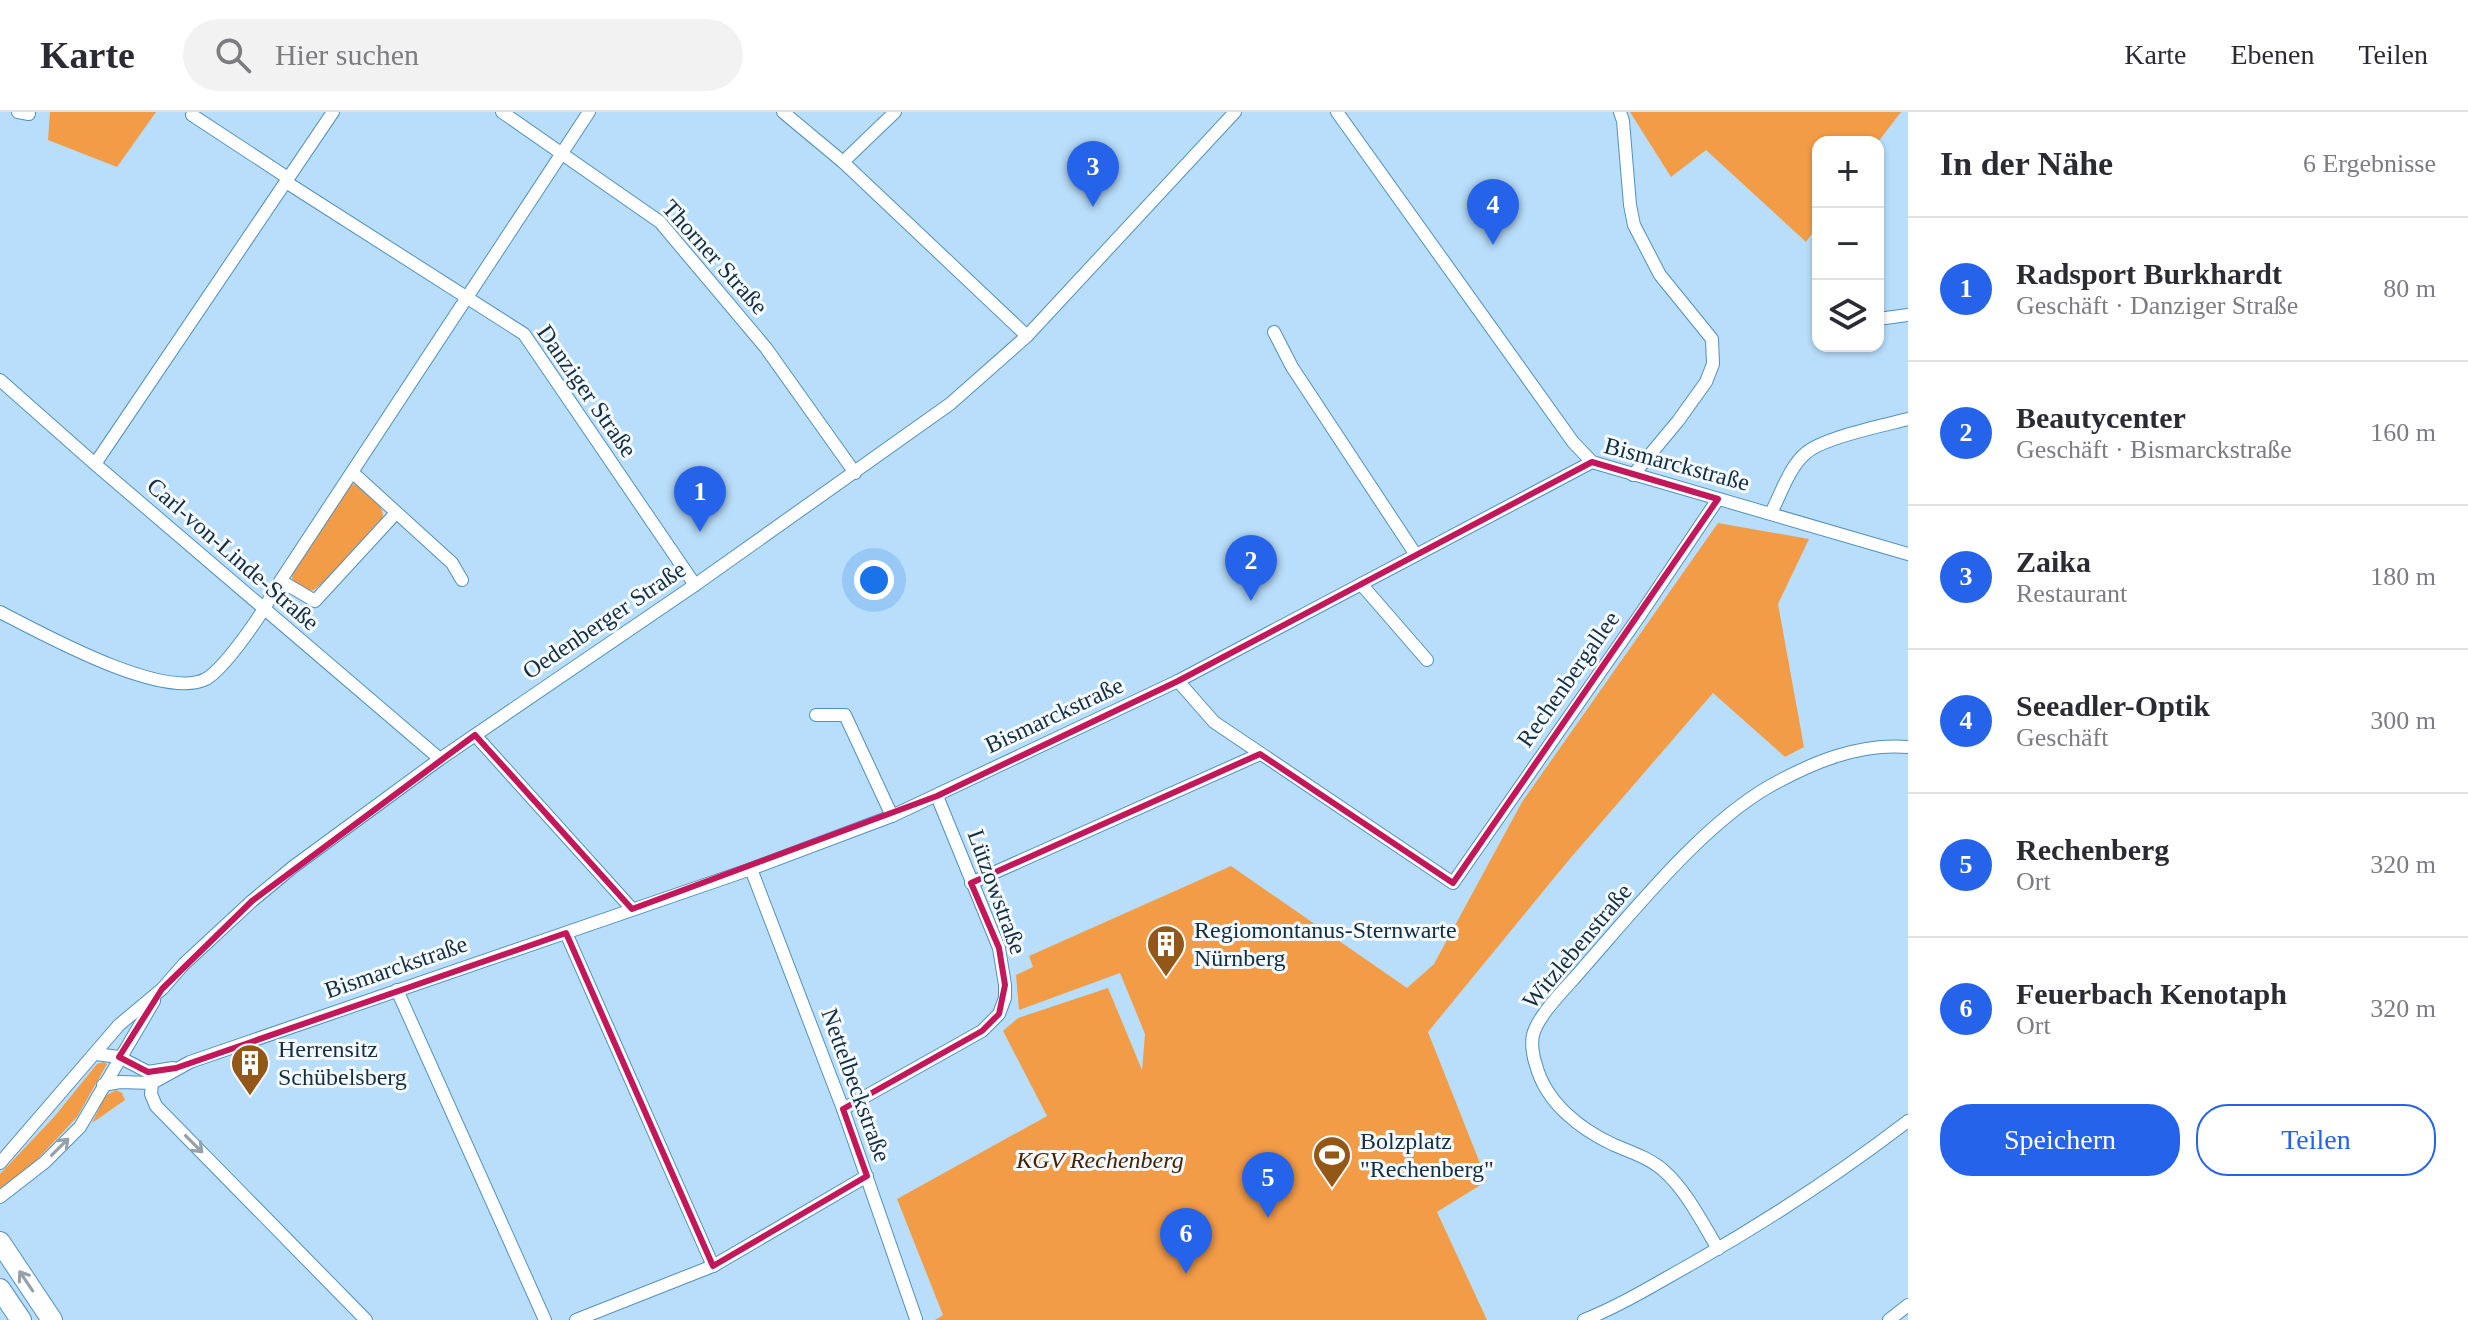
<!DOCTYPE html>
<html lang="de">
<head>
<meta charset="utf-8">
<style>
  body { margin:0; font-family:"Times New Roman",serif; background:#f2f2f3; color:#2b2b33 }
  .controls { position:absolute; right:24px; top:24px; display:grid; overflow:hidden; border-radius:16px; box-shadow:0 2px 6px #0004 }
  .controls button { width:72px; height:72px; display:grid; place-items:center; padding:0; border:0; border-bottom:2px solid #e1e1e2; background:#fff; color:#2b2b33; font:40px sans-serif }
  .you { position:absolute; left:874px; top:468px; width:28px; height:28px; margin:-20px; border:6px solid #fff; border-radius:50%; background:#1a73e8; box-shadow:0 0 0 12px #1a73e833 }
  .badge { display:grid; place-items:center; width:52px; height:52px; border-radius:50%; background:#2563eb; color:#fff; font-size:26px; font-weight:700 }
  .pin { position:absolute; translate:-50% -66px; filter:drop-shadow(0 2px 4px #0008) }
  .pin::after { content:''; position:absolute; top:42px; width:28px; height:24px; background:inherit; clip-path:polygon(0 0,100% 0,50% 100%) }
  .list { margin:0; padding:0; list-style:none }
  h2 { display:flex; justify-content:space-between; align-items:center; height:104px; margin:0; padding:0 32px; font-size:34px }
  h2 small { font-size:26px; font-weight:400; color:#7c7c81 }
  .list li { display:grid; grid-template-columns:52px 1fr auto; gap:24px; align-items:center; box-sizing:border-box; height:144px; padding:0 32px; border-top:2px solid #e1e1e2 }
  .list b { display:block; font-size:30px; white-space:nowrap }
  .list p { margin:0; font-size:26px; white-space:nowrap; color:#7c7c81 }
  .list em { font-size:26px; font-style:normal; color:#7c7c81 }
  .actions { display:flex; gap:16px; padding:24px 32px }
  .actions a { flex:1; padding:18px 0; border:2px solid #2563eb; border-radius:32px; text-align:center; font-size:28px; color:#2563eb }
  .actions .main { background:#2563eb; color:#fff }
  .icon { flex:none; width:44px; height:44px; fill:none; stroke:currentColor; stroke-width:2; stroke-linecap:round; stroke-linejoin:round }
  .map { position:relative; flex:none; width:1908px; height:1208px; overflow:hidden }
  header { display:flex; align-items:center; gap:48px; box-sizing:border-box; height:112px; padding:0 40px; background:#fff; border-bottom:2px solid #e1e1e2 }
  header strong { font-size:38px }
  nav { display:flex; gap:44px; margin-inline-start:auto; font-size:28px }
  .search { width:560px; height:72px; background:#f2f2f3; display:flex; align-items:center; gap:20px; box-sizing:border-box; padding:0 28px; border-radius:44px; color:#7c7c81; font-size:30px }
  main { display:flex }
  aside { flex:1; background:#fff }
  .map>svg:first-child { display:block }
</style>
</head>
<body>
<header>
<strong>Karte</strong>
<div class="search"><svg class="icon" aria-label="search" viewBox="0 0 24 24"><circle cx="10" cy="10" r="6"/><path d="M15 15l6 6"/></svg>Hier suchen</div>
<nav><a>Karte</a><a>Ebenen</a><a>Teilen</a></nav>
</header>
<main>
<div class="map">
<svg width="1908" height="1208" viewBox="0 0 1908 1208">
  <rect width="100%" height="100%" fill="#b8defb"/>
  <g fill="#f39c48">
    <polygon points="50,0 156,0 117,55 48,28"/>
    <polygon points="1630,0 1901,0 1878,30 1818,30 1818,113 1806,130 1706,38 1671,65"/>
    <path d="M354 372C367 376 383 391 383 405L325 469 314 478 308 479 293 469 291 461 349 373Z"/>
    <polygon points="1718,411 1809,427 1778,492 1804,635 1785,645 1713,581 1568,749 1428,920 1487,1069 1437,1100 1487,1208 935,1208 943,1203 897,1087 1047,1004 1003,919 1018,906 1108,876 1142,958 1145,922 1120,861 1019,898 1016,863 1033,855 1029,844 1231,754 1407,876 1434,852 1522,690"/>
    <polygon points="104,950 107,952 77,1005 32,1053 0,1079 0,1062 54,1005 97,952"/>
    <polygon points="116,978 122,981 125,988 92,1011 105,984"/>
  </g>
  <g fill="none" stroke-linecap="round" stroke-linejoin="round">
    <defs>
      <g id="street">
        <polyline points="18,0 29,2"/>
        <polyline points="502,0 660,110 766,236 855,361"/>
        <polyline points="783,0 843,50 1027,224"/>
        <polyline points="1337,0 1573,330 1592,350"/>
        <polyline points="1620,0 1623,9 1630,93 1634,113 1660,163 1712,227 1713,252 1706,270 1678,309 1633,363"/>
        <polyline points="192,3 288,66"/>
        <polyline points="843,50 895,0"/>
        <polyline points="286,70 524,222 695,473"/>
        <polyline points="1878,207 1908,203"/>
        <polyline points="1274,220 1292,255 1416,443"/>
        <polyline points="0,268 95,352 440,647"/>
        <polyline points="95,352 333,0"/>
        <polyline points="352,360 452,451 462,468"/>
        <path d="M1771 401C1781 382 1789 355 1806 341 1822 326 1885 313 1908 307"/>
        <polyline points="281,469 315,489 396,401"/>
        <polyline points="1361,472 1427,548"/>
        <path d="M0 500C41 521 163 589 206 567 225 556 264 500 273 480L589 0"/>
        <polyline points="1178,569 1214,610 1453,771 1640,503 1718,387"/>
        <polyline points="816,603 845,603 892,704"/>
        <polyline points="475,623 632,797"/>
        <polyline points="751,757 843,997 916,1207"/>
        <polyline points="971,771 1260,642"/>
        <polyline points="566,821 713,1154"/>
        <polyline points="397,878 545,1208"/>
        <polyline points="96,942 119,945 148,960 173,956"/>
        <polyline points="152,971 151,982 156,994 366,1208"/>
        <polyline points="103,973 120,970 152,971 190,950 751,757 892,704 1178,569 1592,350 1908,442"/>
        <polyline points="843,997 982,919 999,902 1005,886 1005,873 999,836 937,684"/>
        <polyline points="0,1051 119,913 162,877 184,852 252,789 293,755 440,647 695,473 950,292 1027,224 1235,0"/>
        <polyline points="0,1085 45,1050 80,1015 154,889"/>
        <path d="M1718 1137C1702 1110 1686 1078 1663 1058 1649 1046 1631 1040 1614 1033 1580 1017 1546 991 1536 953 1533 945 1531 932 1533 923 1538 902 1570 872 1584 855 1635 797 1703 712 1770 674 1813 650 1859 631 1908 635"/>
        <polyline points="576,1208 713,1154 867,1064"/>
        <path d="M1584 1208C1622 1193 1657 1171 1693 1151 1767 1109 1840 1061 1908 1009"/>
        <polyline points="1889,1208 1908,1193"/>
      </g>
      <g id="primary">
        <polyline points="0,1130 52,1208"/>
        <polyline points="0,1177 21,1208"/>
      </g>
    </defs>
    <use href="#street" stroke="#5190be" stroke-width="14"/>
    <use href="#primary" stroke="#5190be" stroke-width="22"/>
    <use href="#street" stroke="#fff" stroke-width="12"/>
    <use href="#primary" stroke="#fff" stroke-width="20"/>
  </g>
  <defs><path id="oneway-shaft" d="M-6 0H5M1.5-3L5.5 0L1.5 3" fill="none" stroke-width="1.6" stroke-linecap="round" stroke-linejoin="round" transform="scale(2)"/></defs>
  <g stroke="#95a1aa">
    <use href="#oneway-shaft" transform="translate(194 1032) rotate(45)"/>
    <use href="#oneway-shaft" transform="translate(60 1035) rotate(-45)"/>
    <use href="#oneway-shaft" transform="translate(26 1169) rotate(-124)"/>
  </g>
  <path fill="none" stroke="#c2185b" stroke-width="6" stroke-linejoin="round" d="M1592 350 1718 387 1453 771 1260 642 971 771 999 836 1005 873 999 902 982 919 843 997 867 1064 713 1154 566 821 176 956 148 960 119 945 162 877 252 789 475 623 632 797 937 684 1178 569Z"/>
  <defs>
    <symbol id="building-pin" viewBox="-11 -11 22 30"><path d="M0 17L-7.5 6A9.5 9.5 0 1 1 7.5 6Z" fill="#935718" stroke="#f4faff"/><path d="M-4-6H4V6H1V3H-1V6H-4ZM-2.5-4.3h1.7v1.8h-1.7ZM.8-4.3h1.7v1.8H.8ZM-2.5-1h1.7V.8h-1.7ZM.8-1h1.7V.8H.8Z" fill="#fff"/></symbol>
    <symbol id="stadium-pin" viewBox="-11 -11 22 30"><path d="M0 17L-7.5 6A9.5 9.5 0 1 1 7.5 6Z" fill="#935718" stroke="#f4faff"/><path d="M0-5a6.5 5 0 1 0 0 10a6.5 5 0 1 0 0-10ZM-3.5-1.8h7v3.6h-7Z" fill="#fff"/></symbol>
  </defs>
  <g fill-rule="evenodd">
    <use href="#building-pin" x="1144" y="810" width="44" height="60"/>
    <use href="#building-pin" x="228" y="929" width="44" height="60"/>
    <use href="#stadium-pin" x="1310" y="1021" width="44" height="60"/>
  </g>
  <g text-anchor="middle" stroke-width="6" stroke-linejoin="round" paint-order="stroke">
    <g font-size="24" fill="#142e41" stroke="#f4faff">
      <text transform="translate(715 145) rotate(48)" y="8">Thorner Straße</text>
      <text transform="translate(587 279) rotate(55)" y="8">Danziger Straße</text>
      <text transform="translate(1677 352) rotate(15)" y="8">Bismarckstraße</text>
      <text transform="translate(233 442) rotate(41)" y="8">Carl-von-Linde-Straße</text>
      <text transform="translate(604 508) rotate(-34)" y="8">Oedenberger Straße</text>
      <text transform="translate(1568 567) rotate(-55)" y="8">Rechenbergallee</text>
      <text transform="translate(1054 603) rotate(-25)" y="8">Bismarckstraße</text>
      <text transform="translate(997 780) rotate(70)" y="8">Lützowstraße</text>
      <text transform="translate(1577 834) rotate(-50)" y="8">Witzlebenstraße</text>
      <text transform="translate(396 855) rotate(-19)" y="8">Bismarckstraße</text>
      <text transform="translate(856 973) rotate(70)" y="8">Nettelbeckstraße</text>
    </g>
    <g font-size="24" fill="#142e41" stroke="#f4faff" text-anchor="start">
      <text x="1194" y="826">Regiomontanus-Sternwarte<tspan x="1194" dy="28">Nürnberg</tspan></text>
      <text x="278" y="945">Herrensitz<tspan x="278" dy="28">Schübelsberg</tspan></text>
      <text x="1360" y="1037">Bolzplatz<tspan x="1360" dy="28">"Rechenberg"</tspan></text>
    </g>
    <g font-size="24" font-style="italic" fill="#420" stroke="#f4faff">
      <text x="1100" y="1056">KGV Rechenberg</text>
    </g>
  </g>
</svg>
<div class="controls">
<button>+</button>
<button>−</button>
<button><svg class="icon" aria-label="layers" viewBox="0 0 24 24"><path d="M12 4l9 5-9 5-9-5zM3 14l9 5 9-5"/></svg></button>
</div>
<div class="you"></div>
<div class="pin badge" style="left:700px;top:420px">1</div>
<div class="pin badge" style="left:1251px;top:489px">2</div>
<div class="pin badge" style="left:1093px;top:95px">3</div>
<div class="pin badge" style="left:1493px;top:133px">4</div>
<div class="pin badge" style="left:1268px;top:1106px">5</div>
<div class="pin badge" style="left:1186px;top:1162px">6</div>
</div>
<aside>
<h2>In der Nähe<small>6 Ergebnisse</small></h2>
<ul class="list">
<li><span class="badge">1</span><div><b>Radsport Burkhardt</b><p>Geschäft · Danziger Straße</p></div><em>80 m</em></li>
<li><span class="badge">2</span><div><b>Beautycenter</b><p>Geschäft · Bismarckstraße</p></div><em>160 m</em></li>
<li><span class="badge">3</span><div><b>Zaika</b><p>Restaurant</p></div><em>180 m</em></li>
<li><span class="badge">4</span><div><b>Seeadler-Optik</b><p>Geschäft</p></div><em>300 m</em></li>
<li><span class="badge">5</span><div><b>Rechenberg</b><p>Ort</p></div><em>320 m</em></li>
<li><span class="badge">6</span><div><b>Feuerbach Kenotaph</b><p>Ort</p></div><em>320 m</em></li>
</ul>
<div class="actions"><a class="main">Speichern</a><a>Teilen</a></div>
</aside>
</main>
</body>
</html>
